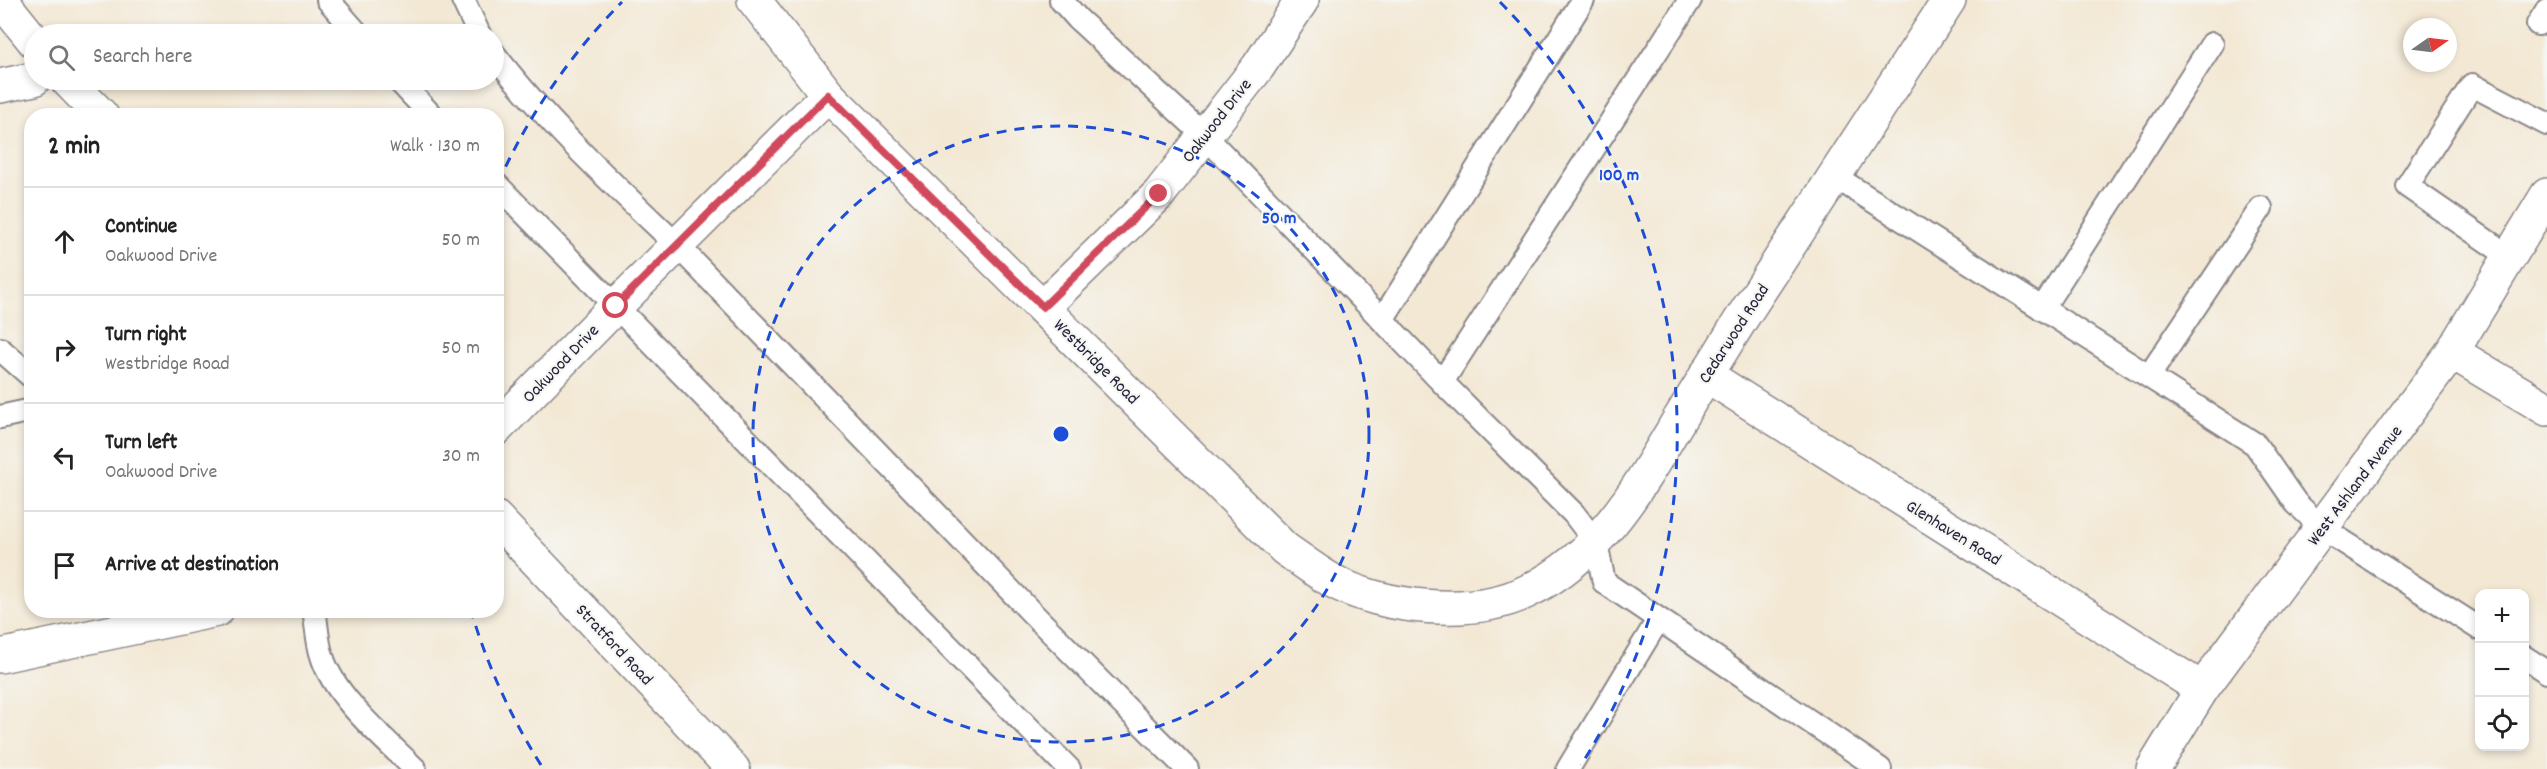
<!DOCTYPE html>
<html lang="en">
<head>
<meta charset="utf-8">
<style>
  body { margin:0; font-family:Dekko,sans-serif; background:#f6f6f6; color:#222 }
  .controls { position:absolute; right:18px; bottom:18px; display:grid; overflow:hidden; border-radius:12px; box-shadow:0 3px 9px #0003 }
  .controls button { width:54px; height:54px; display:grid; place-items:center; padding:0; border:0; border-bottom:2px solid #e0e0e0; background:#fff; color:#222; font:30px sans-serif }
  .compass { position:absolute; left:2403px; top:18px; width:54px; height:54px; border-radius:50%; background:#fff; box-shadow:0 3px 9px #0003; rotate:76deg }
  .stop { position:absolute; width:18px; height:18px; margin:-14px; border:4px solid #d1495b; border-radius:50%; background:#fff }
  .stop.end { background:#d1495b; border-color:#fff; box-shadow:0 2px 6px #0008 }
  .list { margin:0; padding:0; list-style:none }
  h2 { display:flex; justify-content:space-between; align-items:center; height:78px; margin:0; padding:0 24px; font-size:26px }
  h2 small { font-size:20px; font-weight:400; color:#767676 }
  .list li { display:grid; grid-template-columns:39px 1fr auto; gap:18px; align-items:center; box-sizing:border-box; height:108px; padding:0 24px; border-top:2px solid #e0e0e0 }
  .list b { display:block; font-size:22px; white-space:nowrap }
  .list p { margin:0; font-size:20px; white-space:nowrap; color:#767676 }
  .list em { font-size:20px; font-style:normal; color:#767676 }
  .icon { flex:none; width:33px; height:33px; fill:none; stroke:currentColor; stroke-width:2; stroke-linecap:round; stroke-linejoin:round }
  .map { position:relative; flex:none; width:2547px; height:769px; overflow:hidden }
  .search { position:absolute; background:#fff; box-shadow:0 3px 9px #0003; left:24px; top:24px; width:480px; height:66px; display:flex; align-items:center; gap:15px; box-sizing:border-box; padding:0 21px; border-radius:33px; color:#767676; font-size:22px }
  .panel { position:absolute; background:#fff; box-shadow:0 3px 9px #0003; left:24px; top:108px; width:480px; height:510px; border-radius:24px }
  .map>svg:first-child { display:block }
</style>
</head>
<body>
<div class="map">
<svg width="2547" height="769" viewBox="0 0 2547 769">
  <rect width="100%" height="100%" fill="#f6f6f2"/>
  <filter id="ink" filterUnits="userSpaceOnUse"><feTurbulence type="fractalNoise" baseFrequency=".0167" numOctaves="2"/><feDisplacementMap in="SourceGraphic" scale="12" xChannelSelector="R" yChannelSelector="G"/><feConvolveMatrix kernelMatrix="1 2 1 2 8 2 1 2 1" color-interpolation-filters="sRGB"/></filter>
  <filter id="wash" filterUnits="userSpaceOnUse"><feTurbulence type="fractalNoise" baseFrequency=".008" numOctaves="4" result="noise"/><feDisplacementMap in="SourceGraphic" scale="24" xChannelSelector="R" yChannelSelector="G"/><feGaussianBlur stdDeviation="1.35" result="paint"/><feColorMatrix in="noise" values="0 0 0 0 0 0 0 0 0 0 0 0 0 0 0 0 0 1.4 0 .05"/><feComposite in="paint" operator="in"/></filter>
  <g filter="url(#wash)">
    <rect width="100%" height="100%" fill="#f3e8d4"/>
  </g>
  <g filter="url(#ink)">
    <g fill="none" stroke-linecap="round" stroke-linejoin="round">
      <defs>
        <g id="lane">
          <polyline points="328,0 358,34"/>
          <polyline points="463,0 479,34"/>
          <polyline points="1061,0 1078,19 1205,136 1442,382 1574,514 1596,543 1604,582 1880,769"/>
          <polyline points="2538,24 2547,10"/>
          <path d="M494 54C548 124 614 185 678 246L1033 614 1187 769"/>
          <polyline points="398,80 432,116"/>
          <polyline points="1834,176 2255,444 2296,503 2322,528 2480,629"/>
          <polyline points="496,184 1069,769"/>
          <polyline points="2510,257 2407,186 2472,85 2547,124"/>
          <polyline points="2042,309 2212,44"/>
          <polyline points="1382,320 1583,0"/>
          <polyline points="0,349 32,377"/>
          <polyline points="2149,376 2261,208"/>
          <polyline points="1442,382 1690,0"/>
          <polyline points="0,417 32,410"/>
          <path d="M314 610C317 625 317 642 322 656 334 697 385 739 415 769"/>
          <polyline points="2524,657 2547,672"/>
          <polyline points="1568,769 1658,620"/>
        </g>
        <g id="street">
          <polyline points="1,0 34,41"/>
          <path d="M754 0 828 95 1285 549C1300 559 1315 571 1331 580 1382 609 1474 618 1528 591 1601 555 1638 489 1677 423 1698 388 1719 355 1740 321 1810 214 1879 107 1949 0"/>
          <polyline points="67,80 102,116"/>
          <polyline points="0,86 34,79"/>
          <polyline points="1043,307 1159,194 1258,67 1302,0"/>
          <polyline points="2452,352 2547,409"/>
          <polyline points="1706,375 2202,689"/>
          <polyline points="496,429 616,306 828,95"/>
          <polyline points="496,518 733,769"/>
          <polyline points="0,656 217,610"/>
          <polyline points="2153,769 2202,689 2452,352 2547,195"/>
        </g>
      </defs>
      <use href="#lane" stroke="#8a8588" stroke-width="26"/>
      <use href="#street" stroke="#8a8588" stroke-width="36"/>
      <use href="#lane" stroke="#fff" stroke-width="22"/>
      <use href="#street" stroke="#fff" stroke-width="33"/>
    </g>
  </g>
  <g fill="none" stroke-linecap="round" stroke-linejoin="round" filter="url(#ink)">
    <polyline stroke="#d1495b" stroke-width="8" points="616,306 828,95 1043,307 1159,194"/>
  </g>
  <g fill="none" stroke="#1d4ed8" stroke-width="3" stroke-dasharray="10 8">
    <circle cx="1061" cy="434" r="308"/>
    <path d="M541 765A616 616 0 0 1 472 614M498 183A616 616 0 0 1 622 2M1500 2A616 616 0 0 1 1581 765"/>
  </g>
  <g text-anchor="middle" stroke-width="4.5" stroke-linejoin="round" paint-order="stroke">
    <g font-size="18" fill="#22223b" stroke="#f6f6f2">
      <text transform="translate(1216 120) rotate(-52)" y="6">Oakwood Drive</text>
      <text transform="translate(1733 333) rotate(-57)" y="6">Cedarwood Road</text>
      <text transform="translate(1097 361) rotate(45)" y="6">Westbridge Road</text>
      <text transform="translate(560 363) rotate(-46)" y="6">Oakwood Drive</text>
      <text transform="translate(2354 485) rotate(-53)" y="6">West Ashland Avenue</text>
      <text transform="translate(1954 532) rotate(32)" y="6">Glenhaven Road</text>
      <text transform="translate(615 644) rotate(47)" y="6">Stratford Road</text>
    </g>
  </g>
  <circle cx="1061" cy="434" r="9" fill="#1d4ed8" stroke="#f6f6f2" stroke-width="3"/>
  <g font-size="18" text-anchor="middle" font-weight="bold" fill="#1d4ed8" stroke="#f6f6f2" stroke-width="4.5" stroke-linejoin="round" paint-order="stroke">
    <text x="1619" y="180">100 m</text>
    <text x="1279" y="223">50 m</text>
  </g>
</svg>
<div class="controls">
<button>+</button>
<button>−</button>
<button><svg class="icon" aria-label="locate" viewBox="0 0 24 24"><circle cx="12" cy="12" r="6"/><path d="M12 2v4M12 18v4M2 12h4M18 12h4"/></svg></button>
</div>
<svg class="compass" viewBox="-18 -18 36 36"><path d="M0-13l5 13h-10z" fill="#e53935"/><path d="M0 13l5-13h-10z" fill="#767676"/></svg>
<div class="stop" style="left:616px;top:306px"></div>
<div class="stop end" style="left:1159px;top:194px"></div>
<div class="search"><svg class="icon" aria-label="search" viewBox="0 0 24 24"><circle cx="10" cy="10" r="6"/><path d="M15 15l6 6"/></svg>Search here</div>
<section class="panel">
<h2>2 min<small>Walk · 130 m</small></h2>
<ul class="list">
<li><svg class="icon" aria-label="ahead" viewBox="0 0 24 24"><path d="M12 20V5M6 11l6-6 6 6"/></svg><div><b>Continue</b><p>Oakwood Drive</p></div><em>50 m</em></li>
<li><svg class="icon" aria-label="right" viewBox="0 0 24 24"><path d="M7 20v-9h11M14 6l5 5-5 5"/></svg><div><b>Turn right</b><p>Westbridge Road</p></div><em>50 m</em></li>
<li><svg class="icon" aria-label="left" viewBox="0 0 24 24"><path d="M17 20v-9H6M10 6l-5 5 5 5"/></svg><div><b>Turn left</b><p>Oakwood Drive</p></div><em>30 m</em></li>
<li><svg class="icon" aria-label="arrive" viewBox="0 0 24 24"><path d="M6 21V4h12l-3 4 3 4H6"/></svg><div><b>Arrive at destination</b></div></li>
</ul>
</section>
</div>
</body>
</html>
